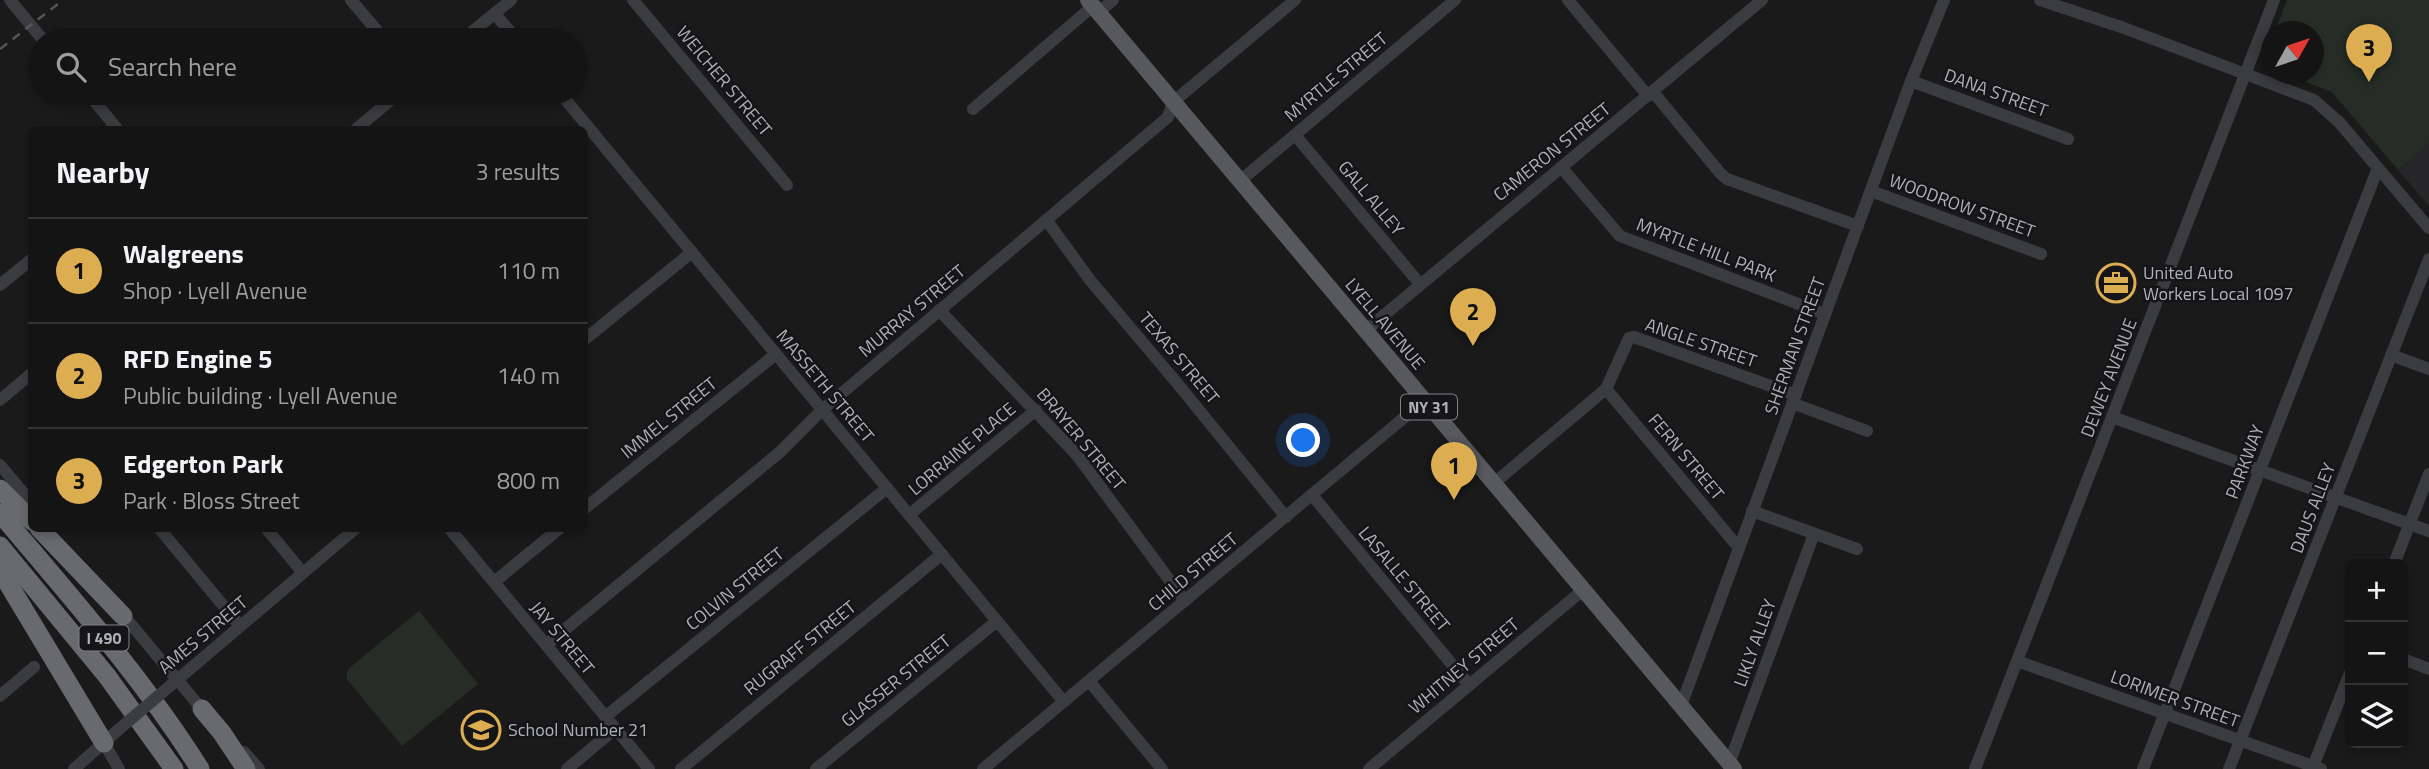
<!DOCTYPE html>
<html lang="en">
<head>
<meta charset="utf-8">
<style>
  body { margin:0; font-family:"Titillium Web",sans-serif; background:#212122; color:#f1f3f6 }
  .controls { position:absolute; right:21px; bottom:21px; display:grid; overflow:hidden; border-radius:10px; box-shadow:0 4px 10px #0003 }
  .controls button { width:63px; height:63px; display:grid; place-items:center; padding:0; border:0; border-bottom:2px solid #333334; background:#141414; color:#f1f3f6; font:35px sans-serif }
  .compass { position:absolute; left:2261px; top:21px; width:63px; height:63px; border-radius:50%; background:#141414; box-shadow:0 4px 10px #0003; rotate:50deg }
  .you { position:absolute; left:1304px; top:441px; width:24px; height:24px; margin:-18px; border:5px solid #fff; border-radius:50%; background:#1a73e8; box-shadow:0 0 0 10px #1a73e833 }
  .badge { display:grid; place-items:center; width:46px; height:46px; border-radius:50%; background:#dcae51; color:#111; font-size:23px; font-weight:700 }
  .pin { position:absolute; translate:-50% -58px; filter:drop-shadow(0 2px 4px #0008) }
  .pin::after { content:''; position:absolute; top:37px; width:24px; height:21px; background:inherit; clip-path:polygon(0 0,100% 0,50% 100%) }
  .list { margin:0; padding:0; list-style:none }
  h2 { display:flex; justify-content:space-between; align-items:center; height:91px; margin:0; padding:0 28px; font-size:30px }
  h2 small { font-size:23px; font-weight:400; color:#9d9ea0 }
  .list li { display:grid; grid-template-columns:46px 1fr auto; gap:21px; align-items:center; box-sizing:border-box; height:105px; padding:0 28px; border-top:2px solid #333334 }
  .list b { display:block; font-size:26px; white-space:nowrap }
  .list p { margin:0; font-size:23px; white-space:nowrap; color:#9d9ea0 }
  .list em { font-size:23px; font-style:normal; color:#9d9ea0 }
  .icon { flex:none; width:38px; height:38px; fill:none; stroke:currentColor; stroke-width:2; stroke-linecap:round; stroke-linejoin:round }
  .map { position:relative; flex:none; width:2429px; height:769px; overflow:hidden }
  .search { position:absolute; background:#141414; box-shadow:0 4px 10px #0003; left:28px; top:28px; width:560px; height:77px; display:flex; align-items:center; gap:18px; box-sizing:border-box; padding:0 24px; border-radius:38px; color:#9d9ea0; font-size:26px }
  .panel { position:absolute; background:#141414; box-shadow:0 4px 10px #0003; left:28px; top:126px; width:560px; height:406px; border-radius:10px }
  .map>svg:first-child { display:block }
</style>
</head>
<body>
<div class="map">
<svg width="2429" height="769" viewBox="0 0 2429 769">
  <rect width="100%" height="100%" fill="#1a1a1b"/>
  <polygon fill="#262628" points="2429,143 2429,206 2398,170"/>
  <g fill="#262d27">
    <polygon points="2287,0 2429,0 2429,143 2398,170 2332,92 2286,74 2314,74 2314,32 2275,31"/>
    <polygon points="419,611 478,684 402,746 346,678 348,669"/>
  </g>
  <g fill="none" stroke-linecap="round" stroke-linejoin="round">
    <g stroke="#3b3c40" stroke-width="12">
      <polyline points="10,0 43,40"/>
      <polyline points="351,0 385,40"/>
      <polyline points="633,0 787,185"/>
      <polyline points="1568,0 1648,96"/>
      <polyline points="2040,0 2124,28 2314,100 2339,122 2429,228"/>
      <polyline points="1099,12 1113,0"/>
      <polyline points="495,14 517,40"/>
      <polyline points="462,40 511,0"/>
      <polyline points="1911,81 2068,139"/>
      <polyline points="1653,92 1721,174 1727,179 1858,226"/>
      <polyline points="88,93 118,130"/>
      <polyline points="560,93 1064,702"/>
      <polyline points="973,109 1093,6"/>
      <polyline points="355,130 399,93"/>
      <polyline points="1295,135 1420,284"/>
      <polyline points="1561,167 1620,236 1825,314"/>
      <polyline points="1240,181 1455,0"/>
      <polyline points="1871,191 2041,254"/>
      <polyline points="1047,221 1090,280 1177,383 1286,517"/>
      <polyline points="0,285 32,259"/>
      <polyline points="939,310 1076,454 1185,601"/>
      <polyline points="1365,331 1762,0"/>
      <polyline points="584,340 692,252"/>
      <polyline points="2391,355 2429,369"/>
      <polyline points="1606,389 1739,548"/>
      <polyline points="0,400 32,373"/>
      <polyline points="1792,403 1867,431"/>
      <polyline points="2112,417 2429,531"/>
      <polyline points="0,465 32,503"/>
      <polyline points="1493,484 1606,389 1629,338 1634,337 1796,395"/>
      <polyline points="1312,495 1469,685"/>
      <polyline points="584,509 776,354"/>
      <polyline points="1752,511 1857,549"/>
      <polyline points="909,515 1036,410"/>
      <polyline points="159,528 240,626"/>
      <polyline points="266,528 303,573"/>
      <polyline points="449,528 649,769"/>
      <polyline points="2394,564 2429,474"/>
      <polyline points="494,582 560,528"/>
      <polyline points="119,610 206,714"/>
      <polyline points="546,645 780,452 822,410 1168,117 1173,102 1295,0"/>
      <polyline points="2403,659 2429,669"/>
      <polyline points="2017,661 2321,769"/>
      <polyline points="1089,681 1162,769"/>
      <polyline points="170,686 356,528"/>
      <polyline points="0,696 34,667"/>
      <polyline points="1681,706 1911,81 1944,0"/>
      <polyline points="605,717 887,488"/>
      <polyline points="104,743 119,769"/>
      <polyline points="244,752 259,769"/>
      <polyline points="1729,764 1814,534"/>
      <polyline points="74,769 118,730"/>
      <polyline points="567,769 615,729"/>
      <polyline points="681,769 942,554"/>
      <polyline points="816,769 997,621"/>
      <polyline points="983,769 1424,401"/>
      <polyline points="1369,769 1583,590"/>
      <polyline points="1975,769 2274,0"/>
      <polyline points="2143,769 2378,168"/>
      <polyline points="2229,769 2429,259"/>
      <polyline points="2312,769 2350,673"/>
    </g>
    <polyline stroke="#58595f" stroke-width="16" points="1088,0 1734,769"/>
    <g stroke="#686a70" stroke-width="19">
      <polyline points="0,489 32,521"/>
      <path d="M0 513C70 596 142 677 200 769"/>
      <polyline points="39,528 123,616"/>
      <polyline points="0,546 107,676 174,769"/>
      <polyline points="0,570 104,743"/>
      <polyline points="202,709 222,733 246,769"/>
    </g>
    <polyline stroke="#54565b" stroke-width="2.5" stroke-dasharray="9 7" stroke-linecap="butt" points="0,49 63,0"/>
    <polyline stroke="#3b3c40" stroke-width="12" points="118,730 170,686"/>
  </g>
  <defs>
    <symbol id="office-ring" viewBox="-11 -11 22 22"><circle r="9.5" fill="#151517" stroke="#dcae51" stroke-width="1.5"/><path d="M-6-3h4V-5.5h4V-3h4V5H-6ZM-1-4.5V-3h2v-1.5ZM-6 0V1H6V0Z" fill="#dcae51"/></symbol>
    <symbol id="school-ring" viewBox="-11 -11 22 22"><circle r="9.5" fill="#151517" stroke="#dcae51" stroke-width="1.5"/><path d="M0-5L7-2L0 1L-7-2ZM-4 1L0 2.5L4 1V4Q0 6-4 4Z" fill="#dcae51"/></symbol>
  </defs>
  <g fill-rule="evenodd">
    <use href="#office-ring" x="2094" y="261" width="44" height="44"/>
    <use href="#school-ring" x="459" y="708" width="44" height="44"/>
  </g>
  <g text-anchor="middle" stroke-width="5" stroke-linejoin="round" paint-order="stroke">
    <g fill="#151517" stroke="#808288" stroke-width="2">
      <rect x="1401" y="394.5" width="56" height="25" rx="5"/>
      <rect x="79.5" y="625.5" width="49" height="25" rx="5"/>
    </g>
    <g font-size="16" font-weight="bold" fill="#aeb1b9">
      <text x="1429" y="413">NY 31</text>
      <text x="104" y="644">I 490</text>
    </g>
    <g font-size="18" fill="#aeb1b9" stroke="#151517">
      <text transform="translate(1336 77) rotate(-40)" y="6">MYRTLE STREET</text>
      <text transform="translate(724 81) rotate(50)" y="6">WEICHER STREET</text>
      <text transform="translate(1996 93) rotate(20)" y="6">DANA STREET</text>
      <text transform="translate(1552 152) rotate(-39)" y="6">CAMERON STREET</text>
      <text transform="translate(1371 198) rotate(50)" y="6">GALL ALLEY</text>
      <text transform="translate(1962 206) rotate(20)" y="6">WOODROW STREET</text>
      <text transform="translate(1706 250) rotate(21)" y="6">MYRTLE HILL PARK</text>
      <text transform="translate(912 311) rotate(-40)" y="6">MURRAY STREET</text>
      <text transform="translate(1385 324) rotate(50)" y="6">LYELL AVENUE</text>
      <text transform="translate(1701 343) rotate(19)" y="6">ANGLE STREET</text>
      <text transform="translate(1795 346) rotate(-70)" y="6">SHERMAN STREET</text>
      <text transform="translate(1179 358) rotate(50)" y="6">TEXAS STREET</text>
      <text transform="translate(2109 378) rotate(-69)" y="6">DEWEY AVENUE</text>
      <text transform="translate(825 386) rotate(50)" y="6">MASSETH STREET</text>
      <text transform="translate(669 418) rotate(-39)" y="6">IMMEL STREET</text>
      <text transform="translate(1081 439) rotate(50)" y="6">BRAYER STREET</text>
      <text transform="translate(962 449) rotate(-40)" y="6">LORRAINE PLACE</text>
      <text transform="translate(1686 457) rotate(50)" y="6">FERN STREET</text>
      <text transform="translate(2245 462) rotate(-69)" y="6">PARKWAY</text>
      <text transform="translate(2313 508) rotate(-69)" y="6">DAUS ALLEY</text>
      <text transform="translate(1193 572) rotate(-40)" y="6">CHILD STREET</text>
      <text transform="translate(1404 579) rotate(50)" y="6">LASALLE STREET</text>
      <text transform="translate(735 589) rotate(-39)" y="6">COLVIN STREET</text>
      <text transform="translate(203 635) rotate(-40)" y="6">AMES STREET</text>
      <text transform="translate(562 638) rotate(50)" y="6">JAY STREET</text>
      <text transform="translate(1755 643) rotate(-70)" y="6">LIKLY ALLEY</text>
      <text transform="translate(800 648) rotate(-39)" y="6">RUGRAFF STREET</text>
      <text transform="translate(1464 666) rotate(-40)" y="6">WHITNEY STREET</text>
      <text transform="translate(896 681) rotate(-39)" y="6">GLASSER STREET</text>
      <text transform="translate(2175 699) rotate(20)" y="6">LORIMER STREET</text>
    </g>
    <g font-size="18" fill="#aeb1b9" stroke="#151517" text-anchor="start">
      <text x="2143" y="279">United Auto<tspan x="2143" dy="21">Workers Local 1097</tspan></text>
      <text x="508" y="736">School Number 21</text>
    </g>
  </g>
</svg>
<div class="controls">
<button>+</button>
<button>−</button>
<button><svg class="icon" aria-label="layers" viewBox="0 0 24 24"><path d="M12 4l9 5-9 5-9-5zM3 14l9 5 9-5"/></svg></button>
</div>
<svg class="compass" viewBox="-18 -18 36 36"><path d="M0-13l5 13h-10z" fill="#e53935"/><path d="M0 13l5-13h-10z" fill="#9d9ea0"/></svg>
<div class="you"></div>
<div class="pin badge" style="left:1454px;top:500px">1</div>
<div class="pin badge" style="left:1473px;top:346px">2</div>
<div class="pin badge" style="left:2369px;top:82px">3</div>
<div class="search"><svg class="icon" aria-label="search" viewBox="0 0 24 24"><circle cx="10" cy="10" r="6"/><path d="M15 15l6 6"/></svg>Search here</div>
<section class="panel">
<h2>Nearby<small>3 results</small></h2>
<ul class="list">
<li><span class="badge">1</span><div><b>Walgreens</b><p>Shop · Lyell Avenue</p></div><em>110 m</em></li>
<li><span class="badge">2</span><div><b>RFD Engine 5</b><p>Public building · Lyell Avenue</p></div><em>140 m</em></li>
<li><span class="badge">3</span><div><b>Edgerton Park</b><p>Park · Bloss Street</p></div><em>800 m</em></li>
</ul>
</section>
</div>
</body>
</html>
